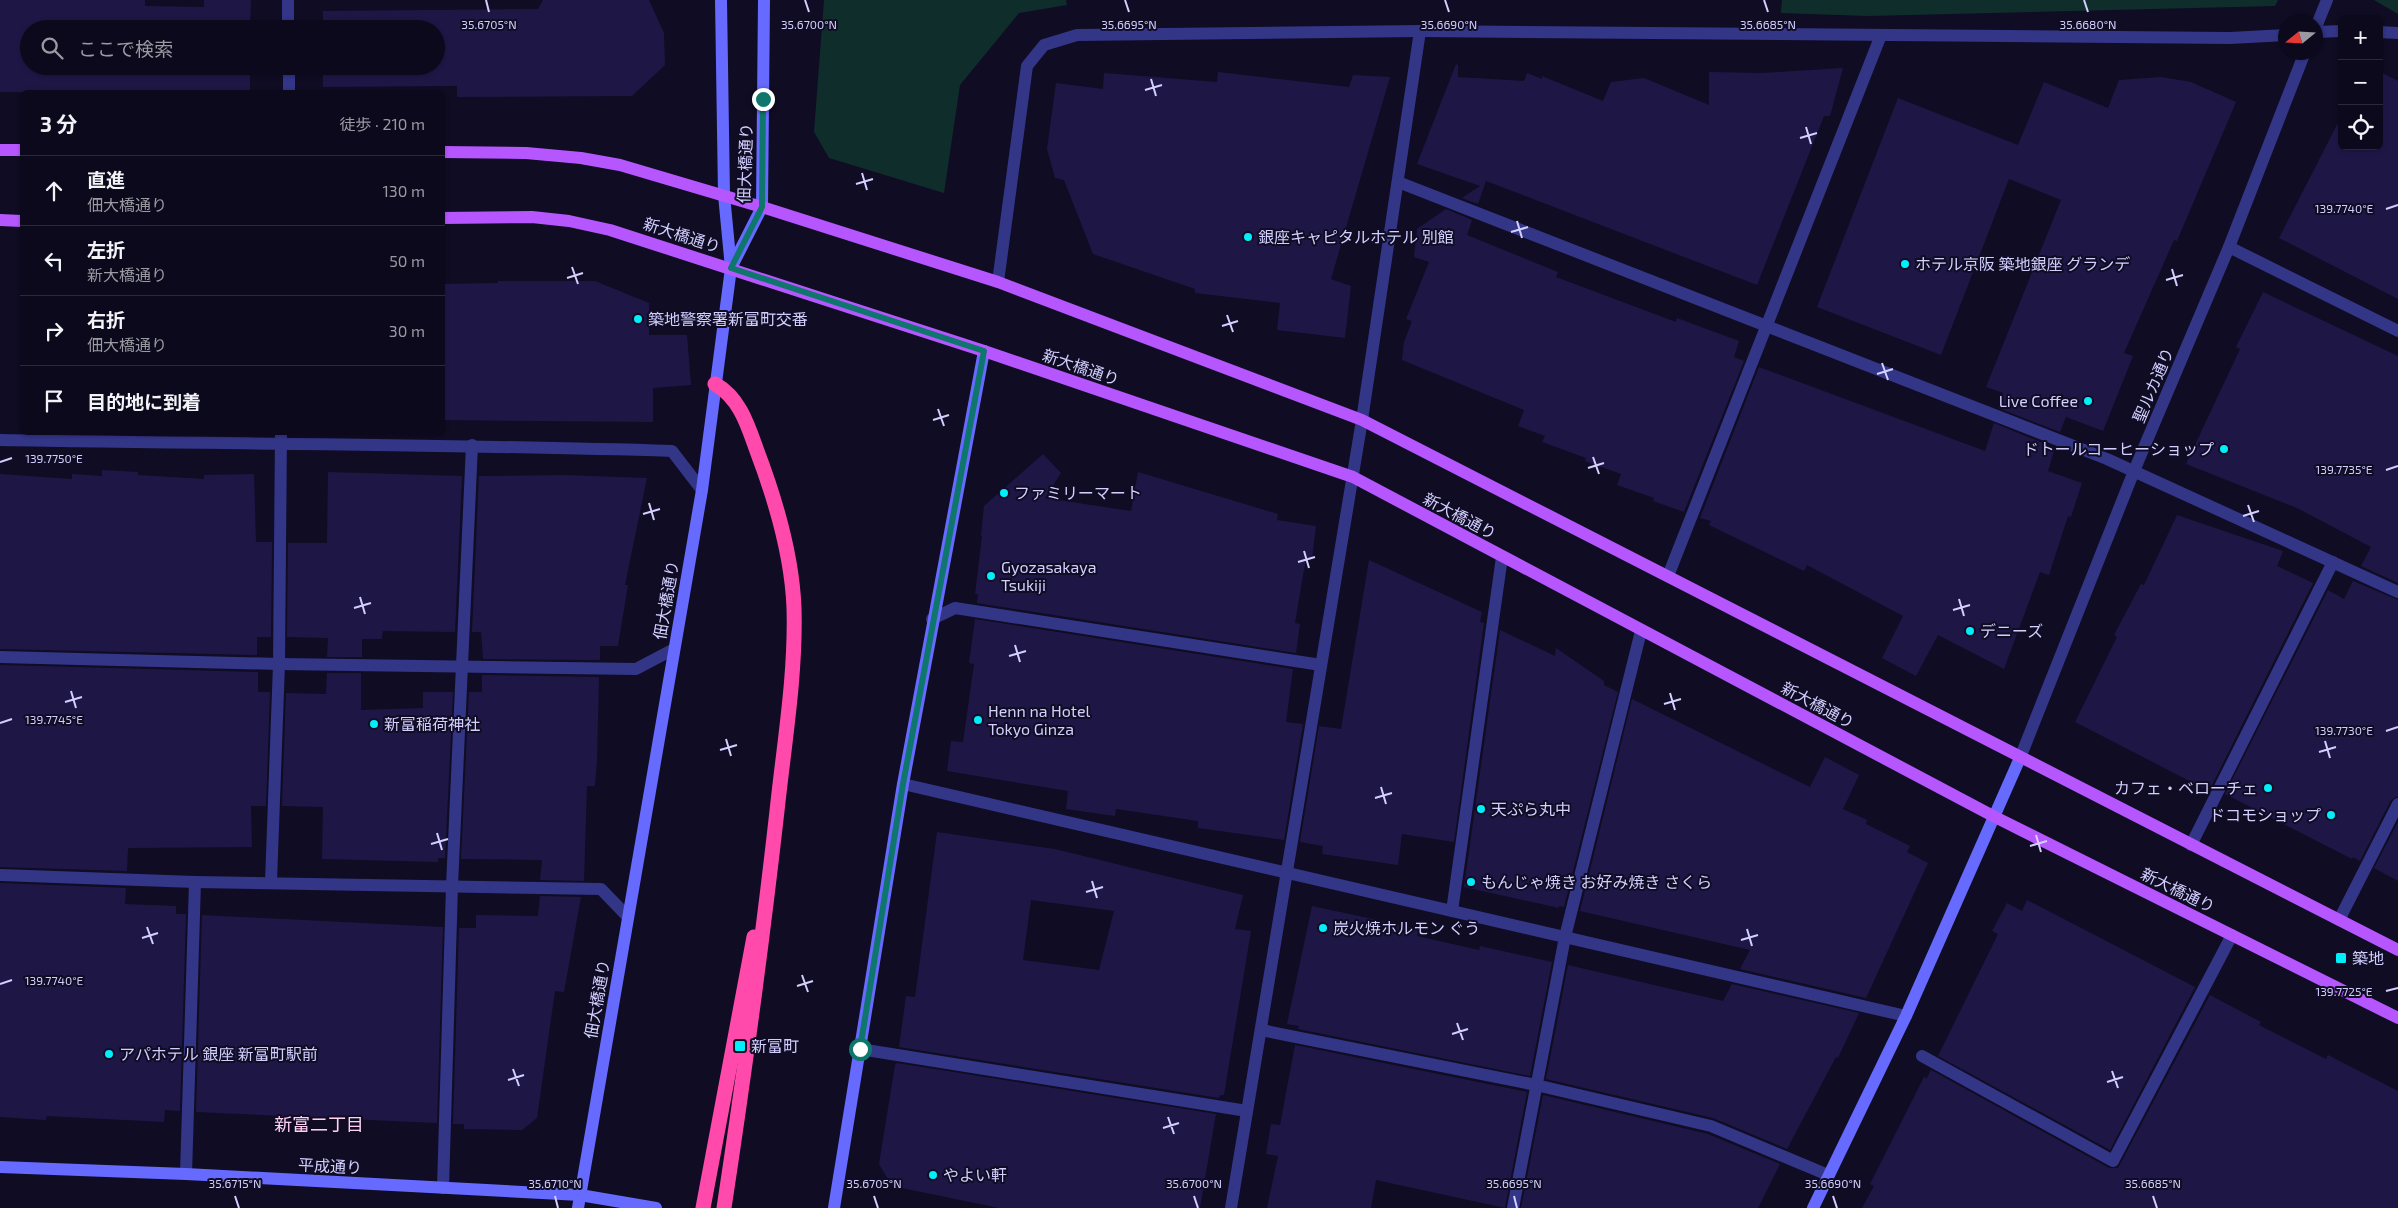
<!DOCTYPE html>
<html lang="ja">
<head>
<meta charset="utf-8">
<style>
  body { margin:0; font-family:"Exo 2","Noto Sans JP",sans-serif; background:#191728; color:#f1f3f6 }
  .controls { position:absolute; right:15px; top:15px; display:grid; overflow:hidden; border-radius:8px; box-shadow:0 1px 4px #0004 }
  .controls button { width:45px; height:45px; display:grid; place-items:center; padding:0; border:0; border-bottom:1px solid #2b2a3a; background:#0b091b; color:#f1f3f6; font:25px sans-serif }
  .compass { position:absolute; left:2278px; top:15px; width:45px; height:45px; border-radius:50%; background:#0b091b; box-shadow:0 1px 4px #0004; rotate:252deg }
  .stop { position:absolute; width:15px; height:15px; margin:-11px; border:4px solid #0f766e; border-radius:50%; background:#fff }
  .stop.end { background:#0f766e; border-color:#fff; box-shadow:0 1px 5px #0008 }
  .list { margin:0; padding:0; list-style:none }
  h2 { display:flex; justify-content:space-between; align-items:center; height:65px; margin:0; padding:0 20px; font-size:21px }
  h2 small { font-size:16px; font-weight:400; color:#9a9aa3 }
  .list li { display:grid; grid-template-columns:32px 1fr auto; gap:15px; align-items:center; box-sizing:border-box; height:70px; padding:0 20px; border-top:1px solid #2b2a3a }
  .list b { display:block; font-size:19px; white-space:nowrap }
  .list p { margin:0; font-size:16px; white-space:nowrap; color:#9a9aa3 }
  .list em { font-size:16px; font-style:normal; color:#9a9aa3 }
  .icon { flex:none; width:28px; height:28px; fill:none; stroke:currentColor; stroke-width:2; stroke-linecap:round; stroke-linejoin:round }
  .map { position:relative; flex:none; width:2398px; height:1208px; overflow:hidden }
  .search { position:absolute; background:#0b091b; box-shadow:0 1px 4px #0004; left:20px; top:20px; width:425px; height:55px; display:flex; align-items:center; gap:12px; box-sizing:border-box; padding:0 18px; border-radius:28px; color:#9a9aa3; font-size:19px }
  .panel { position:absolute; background:#0b091b; box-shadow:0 1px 4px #0004; left:20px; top:90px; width:425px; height:345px; border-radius:8px }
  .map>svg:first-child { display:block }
</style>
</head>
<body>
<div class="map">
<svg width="2398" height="1208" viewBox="0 0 2398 1208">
  <rect width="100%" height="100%" fill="#0f0c24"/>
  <g fill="#0f2e2b">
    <polygon points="824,0 1066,0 1067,5 1019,13 960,85 944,193 829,158 814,132"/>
    <polygon points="1782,0 2278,0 2275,6 1867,16 1781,13"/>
    <polygon points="2374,0 2398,0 2398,14"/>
  </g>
  <g fill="#1e1746" fill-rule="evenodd">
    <polygon points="0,0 145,0 145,6 204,7 204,0 251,0 250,29 29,29 29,66 250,66 250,92 139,91 139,92 0,92"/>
    <polygon points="543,0 649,0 664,33 665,65 632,96 457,97 457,86 323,87 323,66 436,66 436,29 323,29 323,11 538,9"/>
    <polygon points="1456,64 1458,65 1458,77 1524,81 1527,73 1542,79 1542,76 1603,101 1611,82 1644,78 1709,105 1709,72 1762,73 1843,68 1830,116 1824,116 1757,285 1486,181 1478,204 1462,198 1480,186 1417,164"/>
    <polygon points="2379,71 2398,81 2398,299 2279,238 2342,115 2342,146 2379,146"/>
    <polygon points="1218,72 1349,87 1353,75 1390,77 1331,279 1351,286 1345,338 1277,330 1280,303 1195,293 1195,289 1093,254 1064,180 1055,178 1047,149 1056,83 1103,89 1104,73 1217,82"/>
    <polygon points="2161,77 2191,82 2236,102 2177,241 2174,240 2124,353 2133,356 2103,431 2066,417 2060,432 1998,408 2003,393 1986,387 2061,200 2009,179 1941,355 1817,307 1898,98 2018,145 2044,82 2108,108 2119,80"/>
    <polygon points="1446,209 1472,220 1467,235 1558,272 1556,277 1676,322 1677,318 1739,341 1734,357 1744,361 1684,512 1653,501 1654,498 1617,485 1621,474 1585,461 1586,458 1542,442 1545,436 1518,426 1524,410 1402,360 1404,342 1412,321 1406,319 1429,262 1414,257 1417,229"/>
    <polygon points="498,281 595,281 649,303 649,335 687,335 691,385 653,388 653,422 442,420 442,284 498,283"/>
    <polygon points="2263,292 2398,356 2398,583 2361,566 2371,547 2297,508 2186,464 2240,349 2236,347"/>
    <polygon points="1759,367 1985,451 1994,423 2055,448 2048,471 2082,483 2071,517 2068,516 2049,575 2040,572 2004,669 1938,635 1916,676 1882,658 1903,616 1807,565 1804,571 1709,525 1711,521 1700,518"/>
    <polygon points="1043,454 1061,473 1045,498 1131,511 1138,472 1278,514 1277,520 1316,526 1312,559 1306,558 1295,623 1300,624 1296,653 977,603 978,594 975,594 982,536 981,536 984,506"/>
    <polygon points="102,470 138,472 138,475 204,479 204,475 254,474 256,542 272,542 271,637 257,637 257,655 0,649 0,474 72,479 72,474 102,476"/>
    <polygon points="328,472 462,476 455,632 383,631 382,639 362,639 362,657 327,657 328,638 287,637 288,543 327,543"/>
    <polygon points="565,475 647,478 625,585 628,585 618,646 600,646 600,660 483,659 481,632 472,632 479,476"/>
    <polygon points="2177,515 2283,551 2277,566 2313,583 2209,791 2075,722 2117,637 2114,635 2141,584 2144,585"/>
    <polygon points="1369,560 1482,612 1480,622 1484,623 1454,842 1402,834 1398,865 1322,854 1323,846 1300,842 1319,726 1341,729"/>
    <polygon points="2353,581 2398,600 2398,796 2391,800 2360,861 2353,857 2352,859 2225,794 2328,590 2344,599"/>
    <polygon points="975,619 1293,669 1286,722 1303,724 1284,840 1198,828 1198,821 1116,809 1115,816 1066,809 1068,791 947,771 951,741 963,742 974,664 969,663"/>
    <polygon points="1500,630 1555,656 1556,648 1604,681 1604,685 1618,692 1564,907 1559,906 1559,908 1464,887"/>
    <polygon points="0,665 258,672 258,692 270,692 266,806 251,806 252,847 128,848 127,871 0,867"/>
    <polygon points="327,673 361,673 361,710 423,708 423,692 453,692 445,858 438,858 438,862 322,859 323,807 282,806 286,693 326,694"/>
    <polygon points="482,675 599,677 597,761 595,786 587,786 584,881 540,880 542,860 461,859 469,692 482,692"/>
    <polygon points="1632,699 1810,787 1825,757 1859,775 1843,809 1867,820 1866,824 1910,846 1907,852 1928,863 1866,998 1740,969 1750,950 1580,911"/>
    <polygon points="2398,822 2398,881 2374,868"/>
    <path d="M937 832 1055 849 1243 895 1235 929 1251 931 1224 1095H1220L1219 1098 899 1047 906 996 915 997ZM1031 900 1114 911 1099 970 1023 960Z"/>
    <polygon points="0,883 126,888 125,904 176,906 176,914 186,914 180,1111 165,1110 164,1122 47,1116 46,1120 0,1117"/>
    <polygon points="540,896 581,897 564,992 555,991 537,1118 522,1130 464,1129 464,1124 453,1124 459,928 476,928 476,915 538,916"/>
    <polygon points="2027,900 2195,987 2110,1150 1938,1056 1998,934 1992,931 2007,903 2022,911"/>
    <polygon points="1312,906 1419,929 1417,936 1479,950 1480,946 1552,962 1530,1076 1298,1029 1299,1026 1287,1024"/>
    <polygon points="202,915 443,927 437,1123 196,1112"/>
    <polygon points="1568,965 1723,1001 1732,984 1859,1013 1838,1058 1836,1057 1787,1149 1713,1118 1546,1079"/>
    <polygon points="2210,995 2261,1022 2259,1025 2326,1059 2328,1055 2398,1091 2398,1208 1862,1208 1874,1186 1870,1184 1924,1077 1927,1078 1931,1070 2109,1168 2118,1168"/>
    <polygon points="1295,1045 1527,1092 1505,1208 1376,1180 1371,1208 1267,1208 1278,1156 1266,1154 1271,1124 1280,1125"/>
    <polygon points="897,1063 1216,1114 1200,1208 999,1208 892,1186 879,1164 895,1065"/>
    <polygon points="1543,1095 1708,1134 1780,1164 1758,1208 1521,1208"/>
  </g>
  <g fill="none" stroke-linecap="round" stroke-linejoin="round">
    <g stroke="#333587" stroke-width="12">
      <polyline points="932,619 955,608 1321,665"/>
      <polyline points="2191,845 2333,562"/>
      <polyline points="1452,911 1502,557"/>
      <polyline points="1261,1030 1536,1085 1711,1126 1828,1175"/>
      <polyline points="860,1049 1247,1111"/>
      <polyline points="1922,1056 2113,1161 2232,935"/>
    </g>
    <g stroke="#333587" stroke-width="12">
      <polyline points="288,0 288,29"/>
      <polyline points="2316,27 2327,0"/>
      <polyline points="2316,32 2342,31"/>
      <polyline points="2379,32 2398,33"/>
      <polyline points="289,66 289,92"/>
      <polyline points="1398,182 2107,459 2398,592"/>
      <polyline points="2229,247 2398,331"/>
      <polyline points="998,282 1027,66 1044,45 1077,35 1420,31 2230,38 2286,35"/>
      <path d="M0 440C224 444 448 444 672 451L702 490"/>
      <polyline points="1668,576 1881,35"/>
      <polyline points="0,657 279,664 636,669 674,649"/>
      <polyline points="2020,758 2134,471 2229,247 2305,52"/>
      <polyline points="903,784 1906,1016"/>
      <polyline points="0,875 195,882 601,889 628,917"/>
      <polyline points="271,882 279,664 281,432"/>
      <polyline points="2339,920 2398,804"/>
      <polyline points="186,1174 195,882"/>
      <polyline points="443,1188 452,886 472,445"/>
      <polyline points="1231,1208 1362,420 1420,31"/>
      <polyline points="1513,1208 1565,937 1641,631"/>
    </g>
    <g stroke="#666aff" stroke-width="12">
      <polyline points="721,0 724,195 731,268"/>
      <polyline points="0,1167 186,1174 580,1195 656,1208"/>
      <polyline points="578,1208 702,490 731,268 762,207 764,0"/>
      <polyline points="834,1208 903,784 984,351"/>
      <polyline points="1813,1208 1906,1016 2020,758"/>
    </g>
    <g stroke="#b656ff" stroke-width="12">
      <polyline points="0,150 22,150"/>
      <polyline points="442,152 526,153 581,158 620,165 762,207 998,282 1362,420 2398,950"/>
      <polyline points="442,218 532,217 569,221 610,230 984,351 1353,477 1995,817 2398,1018"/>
      <polyline points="0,220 22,221"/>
    </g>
    <g stroke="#ff4aab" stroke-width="15">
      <path d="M715 384C740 398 748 426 757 451 776 501 792 554 794 608 796 675 784 744 777 811 762 944 744 1076 724 1208"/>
      <polyline points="703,1208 754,937"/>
    </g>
  </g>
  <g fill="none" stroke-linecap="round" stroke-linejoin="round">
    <polyline stroke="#0f766e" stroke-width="6" points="763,99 762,207 731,268 984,351 903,784 860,1049"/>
  </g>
  <path fill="none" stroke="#d2cfff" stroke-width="2" d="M486 0 489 12M805 0 809 12M1125 0 1129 12M1445 0 1449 12M1764 0 1768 12M2084 0 2088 12M1151 79 1156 96M1145 90 1162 85M1806 127 1811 144M1800 138 1817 133M862 173 867 190M856 184 873 179M2386 209 2398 205M1517 221 1522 238M1511 232 1528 227M572 267 578 284M2172 269 2177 286M567 278 583 273M2166 280 2183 275M1227 315 1233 332M1222 326 1238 321M1882 363 1888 380M1877 374 1893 369M938 409 944 426M933 420 949 415M1593 457 1599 474M0 462 12 458M1588 468 1604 463M2386 470 2398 466M649 503 654 520M2248 505 2254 522M643 514 660 509M2243 516 2259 511M1304 551 1309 568M1298 562 1315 557M360 597 365 614M1959 599 1964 616M354 608 371 603M1953 610 1970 605M1015 645 1020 662M1009 656 1026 651M71 691 76 708M1670 693 1675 710M65 702 82 697M1664 704 1681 699M0 723 12 719M2386 731 2398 727M726 739 731 756M2325 741 2330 758M720 750 737 745M2319 752 2336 747M1381 787 1386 804M1375 798 1392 793M437 833 442 850M2036 835 2041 852M431 844 448 839M2030 846 2047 841M1092 881 1097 898M1086 892 1103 887M147 927 153 944M1747 929 1752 946M142 938 158 933M1741 940 1758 935M802 975 808 992M0 984 12 980M797 986 813 981M2386 991 2398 988M1457 1023 1463 1040M1452 1034 1468 1029M513 1069 519 1086M2112 1071 2118 1088M508 1080 524 1075M2107 1082 2123 1077M1168 1117 1174 1134M1163 1128 1179 1123M235 1196 239 1208M555 1196 558 1208M874 1196 878 1208M1194 1196 1198 1208M1514 1196 1517 1208M1833 1196 1837 1208M2153 1196 2157 1208"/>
  <g fill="#00effa" stroke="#0f0c24" stroke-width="2">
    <circle cx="1248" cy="237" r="5"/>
    <circle cx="1905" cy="264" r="5"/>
    <circle cx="638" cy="319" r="5"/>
    <circle cx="2088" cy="401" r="5"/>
    <circle cx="2224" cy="449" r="5"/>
    <circle cx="1004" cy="493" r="5"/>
    <circle cx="991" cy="576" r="5"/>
    <circle cx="1970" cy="631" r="5"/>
    <circle cx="978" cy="720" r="5"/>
    <circle cx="374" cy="724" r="5"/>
    <circle cx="2268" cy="788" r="5"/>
    <circle cx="1481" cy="809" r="5"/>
    <circle cx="2331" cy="815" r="5"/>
    <circle cx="1471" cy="882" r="5"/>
    <circle cx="1323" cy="928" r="5"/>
    <rect x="2335" y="952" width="12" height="12" rx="2.5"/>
    <rect x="734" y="1040" width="12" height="12" rx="2.5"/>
    <circle cx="109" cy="1054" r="5"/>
    <circle cx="933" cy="1175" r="5"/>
  </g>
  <g text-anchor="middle" stroke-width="4" stroke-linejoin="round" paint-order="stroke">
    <g font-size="16" fill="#d2cfff" stroke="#0f0c24">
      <text transform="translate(745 163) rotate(-88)" y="6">佃大橋通り</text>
      <text transform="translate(682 235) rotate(18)" y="6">新大橋通り</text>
      <text transform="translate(1081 367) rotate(19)" y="6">新大橋通り</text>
      <text transform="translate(2153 385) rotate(-67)" y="6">聖ルカ通り</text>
      <text transform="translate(1460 516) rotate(28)" y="6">新大橋通り</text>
      <text transform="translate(666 600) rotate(-80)" y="6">佃大橋通り</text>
      <text transform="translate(1818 705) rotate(28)" y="6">新大橋通り</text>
      <text transform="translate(2178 890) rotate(26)" y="6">新大橋通り</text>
      <text transform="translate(597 999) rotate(-80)" y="6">佃大橋通り</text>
      <text transform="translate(330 1166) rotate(3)" y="6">平成通り</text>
    </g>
    <g font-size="16" fill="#d2cfff" stroke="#0f0c24" text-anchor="start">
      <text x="1258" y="243">銀座キャピタルホテル 別館</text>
      <text x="1915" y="270">ホテル京阪 築地銀座 グランデ</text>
      <text x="648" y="325">築地警察署新富町交番</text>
      <text x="2078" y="407" text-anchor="end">Live Coffee</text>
      <text x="2214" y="455" text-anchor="end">ドトールコーヒーショップ</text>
      <text x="1014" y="499">ファミリーマート</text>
      <text x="1001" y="573">Gyozasakaya<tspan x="1001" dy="18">Tsukiji</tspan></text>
      <text x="1980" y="637">デニーズ</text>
      <text x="988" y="717">Henn na Hotel<tspan x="988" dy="18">Tokyo Ginza</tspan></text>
      <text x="384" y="730">新富稲荷神社</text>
      <text x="2258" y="794" text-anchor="end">カフェ・ベローチェ</text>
      <text x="1491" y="815">天ぷら丸中</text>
      <text x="2321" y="821" text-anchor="end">ドコモショップ</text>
      <text x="1481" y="888">もんじゃ焼き お好み焼き さくら</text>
      <text x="1333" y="934">炭火焼ホルモン ぐう</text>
      <text x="2352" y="964">築地</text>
      <text x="751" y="1052">新富町</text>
      <text x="119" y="1060">アパホテル 銀座 新富町駅前</text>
      <text x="943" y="1181">やよい軒</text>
    </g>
    <g font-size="18" fill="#ffd1f1" stroke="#0f0c24">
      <text x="319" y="1131">新富二丁目</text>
    </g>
  </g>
  <g font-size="12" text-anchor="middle" fill="#d2cfff" stroke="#0f0c24" stroke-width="4" stroke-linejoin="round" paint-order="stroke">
    <text x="489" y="29">35.6705°N</text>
    <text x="809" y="29">35.6700°N</text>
    <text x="1129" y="29">35.6695°N</text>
    <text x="1449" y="29">35.6690°N</text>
    <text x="1768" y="29">35.6685°N</text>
    <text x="2088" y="29">35.6680°N</text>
    <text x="2344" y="213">139.7740°E</text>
    <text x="54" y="463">139.7750°E</text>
    <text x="2344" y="474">139.7735°E</text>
    <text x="54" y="724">139.7745°E</text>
    <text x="2344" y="735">139.7730°E</text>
    <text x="54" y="985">139.7740°E</text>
    <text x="2344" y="996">139.7725°E</text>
    <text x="235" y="1188">35.6715°N</text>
    <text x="555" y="1188">35.6710°N</text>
    <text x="874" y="1188">35.6705°N</text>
    <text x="1194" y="1188">35.6700°N</text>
    <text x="1514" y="1188">35.6695°N</text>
    <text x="1833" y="1188">35.6690°N</text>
    <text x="2153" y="1188">35.6685°N</text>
  </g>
</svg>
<div class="controls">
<button>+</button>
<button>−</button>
<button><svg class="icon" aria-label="locate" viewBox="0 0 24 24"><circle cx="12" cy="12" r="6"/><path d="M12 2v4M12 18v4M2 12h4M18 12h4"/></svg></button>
</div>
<svg class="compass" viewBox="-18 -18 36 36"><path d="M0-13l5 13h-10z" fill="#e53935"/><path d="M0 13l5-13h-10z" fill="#9a9aa3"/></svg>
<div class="stop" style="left:860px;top:1049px"></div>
<div class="stop end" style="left:763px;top:99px"></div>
<div class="search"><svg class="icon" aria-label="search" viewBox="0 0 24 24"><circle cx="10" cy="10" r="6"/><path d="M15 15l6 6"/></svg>ここで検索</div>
<section class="panel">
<h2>3 分<small>徒歩 · 210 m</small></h2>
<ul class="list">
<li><svg class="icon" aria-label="ahead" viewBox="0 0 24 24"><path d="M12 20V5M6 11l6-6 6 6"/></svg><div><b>直進</b><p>佃大橋通り</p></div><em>130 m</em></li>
<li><svg class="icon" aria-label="left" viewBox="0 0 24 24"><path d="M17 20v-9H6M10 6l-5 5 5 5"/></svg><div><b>左折</b><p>新大橋通り</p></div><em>50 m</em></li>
<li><svg class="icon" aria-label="right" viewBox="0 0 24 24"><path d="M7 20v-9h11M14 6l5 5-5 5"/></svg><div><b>右折</b><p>佃大橋通り</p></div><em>30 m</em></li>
<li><svg class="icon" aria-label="arrive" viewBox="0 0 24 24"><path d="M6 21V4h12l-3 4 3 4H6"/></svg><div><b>目的地に到着</b></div></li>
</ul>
</section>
</div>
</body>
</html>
